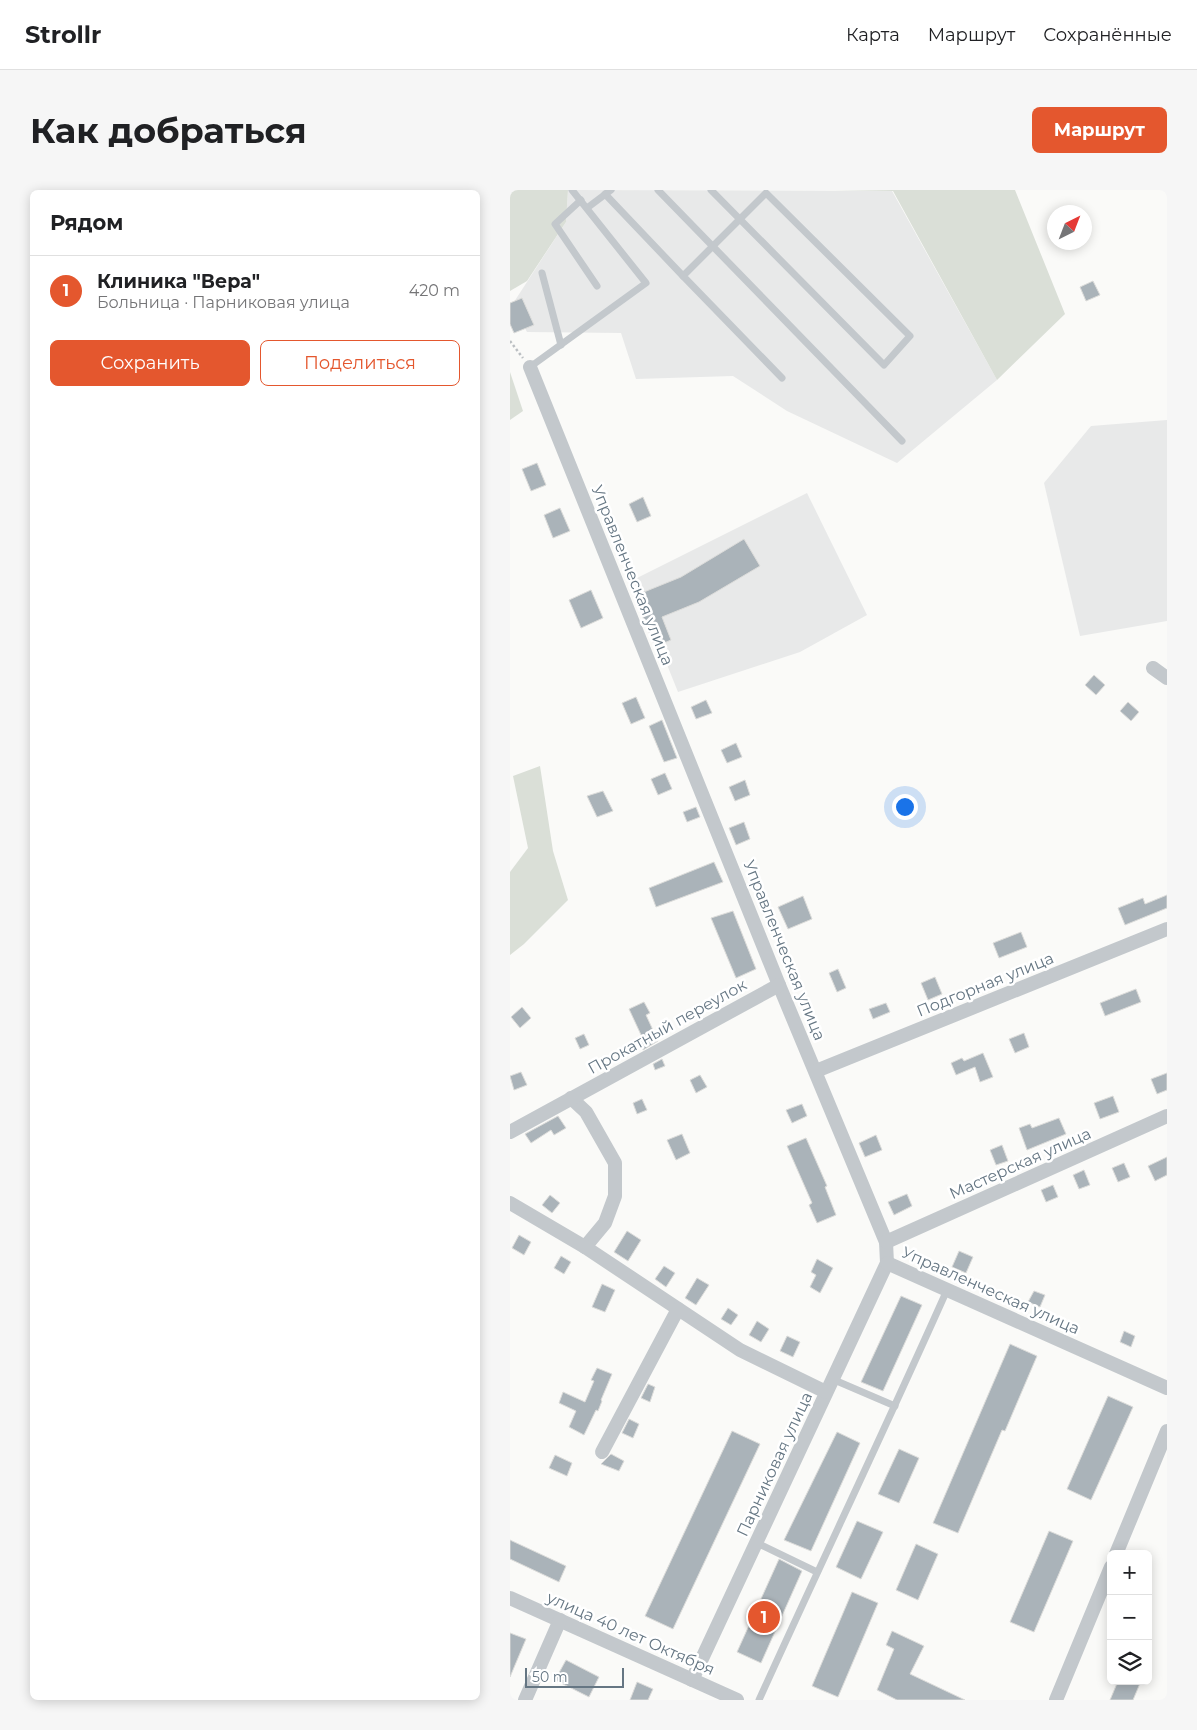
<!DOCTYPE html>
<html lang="ru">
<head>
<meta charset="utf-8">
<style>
  body { margin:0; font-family:Montserrat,sans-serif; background:#f6f6f6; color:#202124 }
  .controls { position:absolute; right:15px; bottom:15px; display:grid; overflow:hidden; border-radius:8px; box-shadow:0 2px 12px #0003 }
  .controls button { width:45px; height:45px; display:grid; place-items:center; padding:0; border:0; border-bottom:1px solid #e0e0e0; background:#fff; color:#202124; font:25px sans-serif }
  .compass { position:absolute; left:537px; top:15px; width:45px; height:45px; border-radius:50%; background:#fff; box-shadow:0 2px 12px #0003; rotate:42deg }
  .scale { position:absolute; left:15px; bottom:12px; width:99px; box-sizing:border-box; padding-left:5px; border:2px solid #657683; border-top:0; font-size:14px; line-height:18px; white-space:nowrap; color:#657683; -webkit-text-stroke:4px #fff; paint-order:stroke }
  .you { position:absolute; left:394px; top:616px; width:18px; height:18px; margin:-12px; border:4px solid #fff; border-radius:50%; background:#1a73e8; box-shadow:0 0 0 8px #1a73e833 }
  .badge { display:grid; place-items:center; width:32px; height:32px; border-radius:50%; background:#e4572e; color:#fff; font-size:16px; font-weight:700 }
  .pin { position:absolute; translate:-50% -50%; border:2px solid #fff; box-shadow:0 1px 5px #0006 }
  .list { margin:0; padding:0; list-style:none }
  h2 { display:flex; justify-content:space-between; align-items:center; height:65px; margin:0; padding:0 20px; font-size:21px }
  h2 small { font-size:16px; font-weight:400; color:#757577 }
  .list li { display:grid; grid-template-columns:32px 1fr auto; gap:15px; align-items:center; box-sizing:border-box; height:70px; padding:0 20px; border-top:1px solid #e0e0e0 }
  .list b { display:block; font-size:19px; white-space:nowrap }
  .list p { margin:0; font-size:16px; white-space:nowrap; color:#757577 }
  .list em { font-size:16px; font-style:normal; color:#757577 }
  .actions { display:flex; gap:10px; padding:15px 20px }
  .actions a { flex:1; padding:11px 0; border:1px solid #e4572e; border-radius:8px; text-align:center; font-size:18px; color:#e4572e }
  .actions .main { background:#e4572e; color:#fff }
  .icon { flex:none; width:28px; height:28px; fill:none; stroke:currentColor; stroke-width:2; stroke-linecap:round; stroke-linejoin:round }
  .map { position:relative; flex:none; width:657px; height:1510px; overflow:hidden; border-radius:8px }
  header { display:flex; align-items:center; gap:30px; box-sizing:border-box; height:70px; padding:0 25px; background:#fff; border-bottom:1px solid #e0e0e0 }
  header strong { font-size:24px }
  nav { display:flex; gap:28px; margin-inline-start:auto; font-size:18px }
  .intro { display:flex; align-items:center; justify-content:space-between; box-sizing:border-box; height:120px; padding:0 30px }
  h1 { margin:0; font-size:35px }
  .button { padding:12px 22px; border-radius:8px; background:#e4572e; color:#fff; font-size:18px; font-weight:700 }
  main { display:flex; gap:30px; padding:0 30px }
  aside { flex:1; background:#fff; border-radius:8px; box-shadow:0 2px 12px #0003 }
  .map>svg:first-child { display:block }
</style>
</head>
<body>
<header>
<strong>Strollr</strong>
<nav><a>Карта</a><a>Маршрут</a><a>Сохранённые</a></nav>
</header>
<div class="intro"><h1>Как добраться</h1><a class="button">Маршрут</a></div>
<main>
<aside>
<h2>Рядом<small></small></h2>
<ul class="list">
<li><span class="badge">1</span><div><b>Клиника &quot;Вера&quot;</b><p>Больница · Парниковая улица</p></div><em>420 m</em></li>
</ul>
<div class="actions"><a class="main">Сохранить</a><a>Поделиться</a></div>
</aside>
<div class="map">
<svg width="657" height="1510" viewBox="0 0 657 1510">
  <rect width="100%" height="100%" fill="#fafaf8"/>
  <g fill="#e8e9e9">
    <polygon points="58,0 382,1 487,190 387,273 277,221 223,186 126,189 111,143 17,142 2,115 56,32"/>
    <polygon points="657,230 657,431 570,446 534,293 581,236"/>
    <polygon points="297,303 357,425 290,462 168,502 123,390"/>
  </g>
  <g fill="#dadfd7">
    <polygon points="0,0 58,0 56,32 17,91 0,101"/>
    <polygon points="324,0 505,0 555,124 487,190 383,1"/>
    <polygon points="0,182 13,221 0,230"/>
    <polygon points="30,576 43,661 58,710 14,754 0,765 0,682 18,658 3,586"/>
  </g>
  <g fill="#aab3b9" stroke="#dcdcda">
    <polygon points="583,91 590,105 576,111 570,97"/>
    <polygon points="12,108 24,135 4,143 0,134 0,113"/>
    <polygon points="27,273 36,295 21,301 12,279"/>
    <polygon points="133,307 141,326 127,332 119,314"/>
    <polygon points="50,318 60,341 43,348 34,325"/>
    <polygon points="234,349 250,376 189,412 152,427 161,450 145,457 124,406 171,387"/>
    <polygon points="81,400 93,428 71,438 59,410"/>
    <polygon points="584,485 595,495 586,505 575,495"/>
    <polygon points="126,507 135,528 121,534 112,513"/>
    <polygon points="196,510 202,523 186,529 181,517"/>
    <polygon points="618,512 629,522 621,531 610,521"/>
    <polygon points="152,530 167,568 154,572 139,536"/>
    <polygon points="226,553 232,567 217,573 211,560"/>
    <polygon points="155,583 162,599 148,605 141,589"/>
    <polygon points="235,590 240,605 225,611 219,597"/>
    <polygon points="93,601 103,621 87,627 77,606"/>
    <polygon points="186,617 190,627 177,632 173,622"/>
    <polygon points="234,632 240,649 226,655 219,638"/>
    <polygon points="204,672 213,692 146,717 139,698"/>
    <polygon points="657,705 657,718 615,735 608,718 633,708 635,714"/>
    <polygon points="293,706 302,729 278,739 268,717"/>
    <polygon points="223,721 246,779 226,788 201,728"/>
    <polygon points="511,742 517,757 489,768 483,753"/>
    <polygon points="328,779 336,798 327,802 319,783"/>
    <polygon points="425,787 432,804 418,810 411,793"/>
    <polygon points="626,799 631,812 595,826 590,813"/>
    <polygon points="134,812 140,823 136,825 148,851 133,860 128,849 132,847 119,819"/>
    <polygon points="376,813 380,822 363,829 359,819"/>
    <polygon points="12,817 21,828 10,838 1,827"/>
    <polygon points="514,843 519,857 505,863 499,849"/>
    <polygon points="74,844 79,855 70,859 65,848"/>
    <polygon points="473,863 483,887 470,892 465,877 446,885 441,873 452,868 454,871"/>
    <polygon points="152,869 155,876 145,880 143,874"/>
    <polygon points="11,882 17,895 4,900 0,886"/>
    <polygon points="657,883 657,900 647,904 641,889"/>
    <polygon points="190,885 197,897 186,903 180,890"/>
    <polygon points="603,906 609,922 590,929 584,913"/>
    <polygon points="132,909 137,920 127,924 123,913"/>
    <polygon points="292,914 297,926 282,933 276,920"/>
    <polygon points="48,926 56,938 44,945 41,940 21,953 15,944"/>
    <polygon points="549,928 556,944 517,960 509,938 520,934 522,938"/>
    <polygon points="172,944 180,963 166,970 157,950"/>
    <polygon points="366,945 372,960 355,967 349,953"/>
    <polygon points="296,948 317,996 315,997 326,1025 307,1033 299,1015 302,1013 277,956"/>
    <polygon points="492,955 498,971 486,975 480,960"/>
    <polygon points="657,967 657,985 645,991 638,976"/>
    <polygon points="614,973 620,987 608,992 602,978"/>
    <polygon points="574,980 580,995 569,999 563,985"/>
    <polygon points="543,995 548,1007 536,1012 531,1000"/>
    <polygon points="397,1004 402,1016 384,1025 378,1012"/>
    <polygon points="40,1005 50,1013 42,1023 32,1015"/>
    <polygon points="117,1041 131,1050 118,1071 104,1062"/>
    <polygon points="9,1045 21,1052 14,1065 2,1058"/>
    <polygon points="449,1061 463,1067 456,1083 442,1077"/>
    <polygon points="51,1066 61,1072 54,1084 44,1078"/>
    <polygon points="307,1069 323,1078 310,1103 300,1097 306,1085 301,1082"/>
    <polygon points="154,1076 165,1083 156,1097 145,1089"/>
    <polygon points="187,1088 199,1095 186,1115 175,1108"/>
    <polygon points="92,1094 105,1100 95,1122 82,1117"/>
    <polygon points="524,1101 535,1105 530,1117 518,1112"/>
    <polygon points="391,1106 412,1115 373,1201 351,1192"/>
    <polygon points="218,1118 228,1125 221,1135 211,1129"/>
    <polygon points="247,1131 259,1139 251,1152 239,1145"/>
    <polygon points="614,1141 625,1146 621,1157 610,1152"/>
    <polygon points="277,1146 290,1152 283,1167 270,1161"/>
    <polygon points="500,1154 527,1166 495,1241 492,1240 448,1343 423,1333"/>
    <polygon points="87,1178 102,1184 91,1210 92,1211 88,1221 86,1220 74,1245 59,1237 66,1221 49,1213 53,1202 75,1212 84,1191 81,1190"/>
    <polygon points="138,1194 145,1197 140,1212 131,1208"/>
    <polygon points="598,1206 623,1217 581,1310 557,1299"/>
    <polygon points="119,1229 129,1234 123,1248 112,1243"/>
    <polygon points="222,1241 250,1254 163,1439 135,1426"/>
    <polygon points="327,1242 350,1253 301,1361 274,1350"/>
    <polygon points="389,1259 409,1268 389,1313 368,1304"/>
    <polygon points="101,1264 114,1271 109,1281 91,1274"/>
    <polygon points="45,1265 62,1273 57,1286 39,1278"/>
    <polygon points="347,1331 373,1342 351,1389 326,1377"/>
    <polygon points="539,1341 563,1351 524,1442 500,1432"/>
    <polygon points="0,1350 56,1376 49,1392 0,1369"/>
    <polygon points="406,1354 428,1364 408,1410 386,1400"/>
    <polygon points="269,1369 292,1381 251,1473 227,1462"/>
    <polygon points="342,1402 368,1413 328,1507 302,1496"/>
    <polygon points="382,1441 414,1456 400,1484 455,1510 387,1510 367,1500 384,1459 376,1455"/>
    <polygon points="0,1443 16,1449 0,1487"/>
    <polygon points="56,1470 89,1487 79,1507 45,1490"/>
    <polygon points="608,1491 631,1491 623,1510 600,1510"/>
    <polygon points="127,1492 143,1499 138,1510 120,1510"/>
  </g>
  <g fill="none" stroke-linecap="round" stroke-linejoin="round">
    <polyline stroke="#bbbfc2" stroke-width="2.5" stroke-dasharray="2.5 2.5" stroke-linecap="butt" points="0,151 13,168"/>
    <g stroke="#c3c8cc" stroke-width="7">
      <polyline points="148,0 392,251"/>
      <polyline points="201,0 374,175 400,146 256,3 173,86 272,188"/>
      <polyline points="95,4 173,86"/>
      <polyline points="71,10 45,34 87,96"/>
      <polyline points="77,18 101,0"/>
      <polyline points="32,83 51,155"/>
      <polyline points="20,177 136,93 62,0"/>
      <polyline points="322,1189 385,1216"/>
      <polyline points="247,1353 307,1382"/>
      <path d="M249 1510C311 1373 376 1237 437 1100"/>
    </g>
    <g stroke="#c3c8cc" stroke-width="14">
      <polyline points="20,177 269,795 376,1052 377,1073 182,1490"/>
      <polyline points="643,478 657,488"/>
      <polyline points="306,881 657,739"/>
      <polyline points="61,908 76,922 105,973 105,1006 95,1033 75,1057"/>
      <polyline points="0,942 269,795"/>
      <polyline points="0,1013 75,1057 230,1160 316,1202"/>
      <polyline points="376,1052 657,926"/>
      <polyline points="377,1073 657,1198"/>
      <polyline points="92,1262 168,1119"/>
      <polyline points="606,1364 657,1241"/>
      <polyline points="0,1408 227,1510"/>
      <polyline points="15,1510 50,1430"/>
      <polyline points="546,1510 601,1377"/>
    </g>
  </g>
  <g text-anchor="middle" stroke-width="5" stroke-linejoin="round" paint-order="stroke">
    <g font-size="16" fill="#657683" stroke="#fff">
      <text transform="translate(123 385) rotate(68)" y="6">Управленческая улица</text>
      <text transform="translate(275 760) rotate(68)" y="6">Управленческая улица</text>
      <text transform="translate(475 794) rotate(-22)" y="6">Подгорная улица</text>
      <text transform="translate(157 836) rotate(-29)" y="6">Прокатный переулок</text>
      <text transform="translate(510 973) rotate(-24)" y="6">Мастерская улица</text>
      <text transform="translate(481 1100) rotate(24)" y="6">Управленческая улица</text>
      <text transform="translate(264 1274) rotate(-65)" y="6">Парниковая улица</text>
      <text transform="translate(121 1443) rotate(24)" y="6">улица 40 лет Октября</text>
    </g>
  </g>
</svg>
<div class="controls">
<button>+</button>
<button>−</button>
<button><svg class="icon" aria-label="layers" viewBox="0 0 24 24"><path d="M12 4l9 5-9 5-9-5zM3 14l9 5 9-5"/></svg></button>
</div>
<svg class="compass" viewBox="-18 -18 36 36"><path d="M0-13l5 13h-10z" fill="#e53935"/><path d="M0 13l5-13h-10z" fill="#757577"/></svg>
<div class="scale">50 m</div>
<div class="you"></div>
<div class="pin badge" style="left:254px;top:1427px">1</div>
</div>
</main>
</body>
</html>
